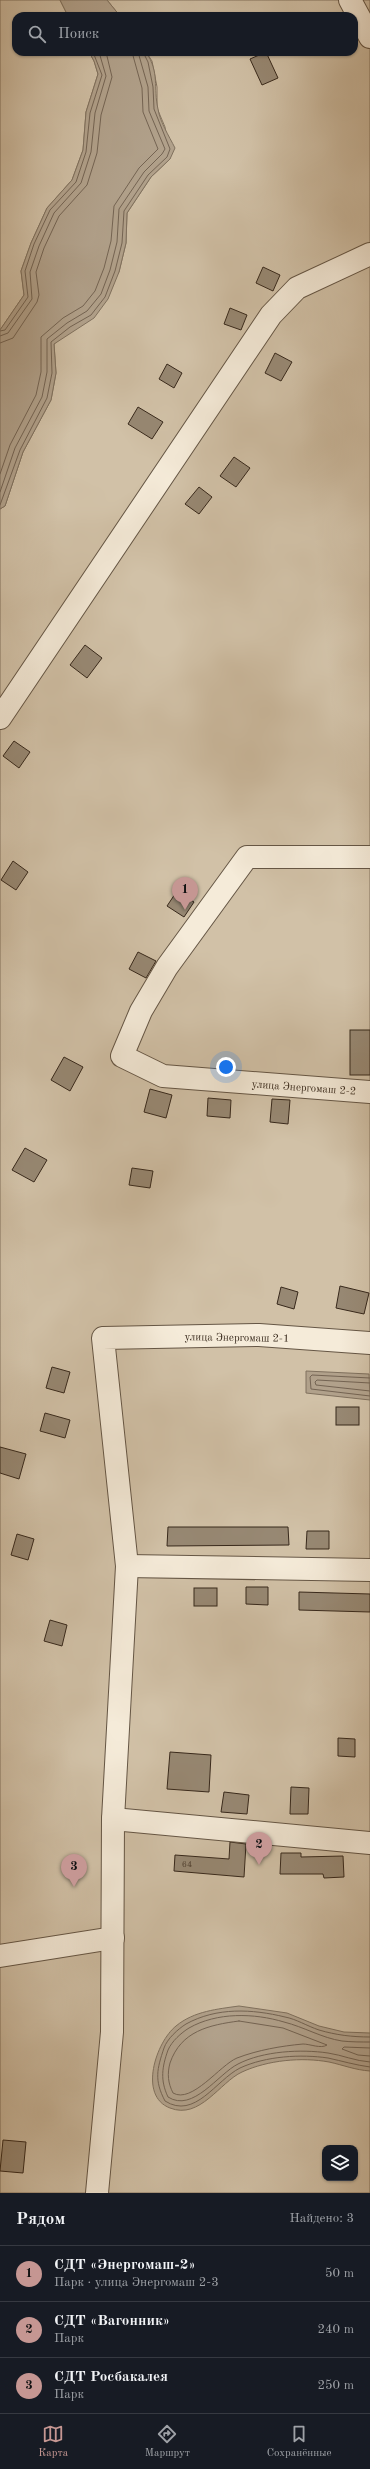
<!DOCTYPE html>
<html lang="ru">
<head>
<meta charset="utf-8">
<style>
  body { margin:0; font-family:"Old Standard TT",serif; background:#20242c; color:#f1f3f6 }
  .controls { position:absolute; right:12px; bottom:12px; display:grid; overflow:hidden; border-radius:8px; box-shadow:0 1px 3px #0004 }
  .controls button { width:36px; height:36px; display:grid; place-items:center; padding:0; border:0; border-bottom:1px solid #363941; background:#171b24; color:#f1f3f6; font:20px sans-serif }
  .you { position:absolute; left:226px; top:1067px; width:14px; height:14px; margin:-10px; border:3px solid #fff; border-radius:50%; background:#1a73e8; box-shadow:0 0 0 6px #1a73e833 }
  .badge { display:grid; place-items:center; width:26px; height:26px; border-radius:50%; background:#c59692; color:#111; font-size:13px; font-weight:700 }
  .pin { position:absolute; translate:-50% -33px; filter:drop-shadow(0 1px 2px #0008) }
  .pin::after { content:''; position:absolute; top:21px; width:14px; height:12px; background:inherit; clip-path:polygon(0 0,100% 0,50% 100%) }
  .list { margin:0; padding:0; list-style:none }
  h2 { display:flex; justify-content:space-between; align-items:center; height:52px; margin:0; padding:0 16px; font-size:17px }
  h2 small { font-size:13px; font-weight:400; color:#9ea1a6 }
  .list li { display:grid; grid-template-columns:26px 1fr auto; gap:12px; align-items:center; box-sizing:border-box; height:56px; padding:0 16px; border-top:1px solid #363941 }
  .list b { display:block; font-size:15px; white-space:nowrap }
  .list p { margin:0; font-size:13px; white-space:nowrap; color:#9ea1a6 }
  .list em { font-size:13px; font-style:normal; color:#9ea1a6 }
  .icon { flex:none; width:22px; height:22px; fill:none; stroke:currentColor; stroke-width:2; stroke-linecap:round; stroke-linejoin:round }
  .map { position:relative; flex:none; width:370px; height:2193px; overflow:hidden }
  .search { position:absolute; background:#171b24; box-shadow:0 1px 3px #0004; left:12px; right:12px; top:12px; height:44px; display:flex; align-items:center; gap:10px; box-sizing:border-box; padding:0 14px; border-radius:12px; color:#9ea1a6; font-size:15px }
  .sheet { height:220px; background:#171b24 }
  nav { display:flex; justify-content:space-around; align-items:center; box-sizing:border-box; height:56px; border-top:1px solid #363941; background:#171b24; font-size:11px; color:#9ea1a6 }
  nav a { display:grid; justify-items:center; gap:2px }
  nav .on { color:#c59692 }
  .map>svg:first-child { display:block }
</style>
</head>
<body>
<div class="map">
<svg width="370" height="2193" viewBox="0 0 370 2193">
  <rect width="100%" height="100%" fill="#f0e0c4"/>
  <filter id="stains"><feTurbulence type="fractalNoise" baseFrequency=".005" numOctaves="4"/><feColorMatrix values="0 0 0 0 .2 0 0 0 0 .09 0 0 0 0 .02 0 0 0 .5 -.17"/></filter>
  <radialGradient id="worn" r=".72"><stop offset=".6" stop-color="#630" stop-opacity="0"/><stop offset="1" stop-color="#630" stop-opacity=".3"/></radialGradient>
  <g fill="#d1c1a7" stroke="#847461" fill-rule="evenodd">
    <polygon points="0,0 60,0 68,16 16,16 16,52 89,52 94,61 98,74 86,112 83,150 72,180 47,208 31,243 21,271 24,295 0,330"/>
    <path d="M107 0H370V2193H0V509L5 506 23 452 51 400 56 373 54 344 72 330 119 272 126 243 127 213 151 177 170 159 165 127 157 108V87L152 61 146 52H354V16H120ZM325 2148H355V2178H325Z"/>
  </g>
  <g fill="#b1a18b" stroke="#80715e">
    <polygon points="60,0 107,0 120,16 68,16"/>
    <path d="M89 52H146C160 73 153 87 158 109 160 122 169 136 175 148L170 159 151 177 127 213 126 243 119 272 108 299 94 318 54 344 56 373 51 400 23 452 5 506 0 509V330L24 295 21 271 31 243 47 208 72 180 83 150 86 112 98 74 94 61Z"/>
    <polygon points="306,1371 369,1374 370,1400 306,1393"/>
    <path d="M239 2006 287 2013 319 2026 344 2032 370 2033V2071C355 2070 343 2065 329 2062 302 2057 268 2060 242 2072 220 2082 200 2120 170 2108 138 2096 156 2042 176 2026 194 2011 218 2009 239 2006Z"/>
  </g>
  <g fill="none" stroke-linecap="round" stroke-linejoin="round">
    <g stroke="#746453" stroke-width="1">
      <polyline points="0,331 5,330 28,297 25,271 34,244 50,210 76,182 86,152 90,113 102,75 93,52"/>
      <polyline points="0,336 8,333 32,299 30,272 39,246 54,213 81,183 91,152 95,113 106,76 99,52"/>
      <polyline points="0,343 13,338 37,302 39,295 36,272 44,248 59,216 87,185 97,153 101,115 112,77 106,52"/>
      <polyline points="0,474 10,445 36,395 41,372 41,337 63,318 83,306 95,291 104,268 111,241 114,206 139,168 158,149 143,112 142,88 132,52"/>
      <polyline points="0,492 15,448 42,397 47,372 47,339 67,323 87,311 101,294 110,270 117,242 119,209 144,172 162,154 165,149 149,111 148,87 138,52"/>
      <polyline points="0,505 20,450 47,398 52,373 51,342 70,327 91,315 105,297 115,271 122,243 124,211 148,175 167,157 170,149 154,109 153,87 148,62 143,52"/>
      <polyline points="370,1378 312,1375 310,1377 311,1389 370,1396"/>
      <polyline points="370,1383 317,1380 315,1382 316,1385 370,1391"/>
      <path d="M239 2021 283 2028 327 2045C321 2049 310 2044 303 2044 281 2046 258 2050 237 2058 220 2065 192 2104 173 2093 168 2083 167 2074 170 2063 181 2031 209 2025 239 2021Z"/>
      <path d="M370 2037C352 2037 336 2035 319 2030 307 2026 296 2019 285 2017 252 2009 217 2007 186 2024 178 2029 167 2039 164 2048 157 2069 154 2080 165 2101 195 2120 216 2080 240 2068 266 2056 301 2054 328 2058 342 2061 355 2065 370 2067"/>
      <path d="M370 2042C361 2042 351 2042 342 2041 322 2038 304 2027 284 2022 254 2013 217 2012 189 2028 181 2033 172 2041 168 2050 162 2067 160 2080 168 2097 193 2113 218 2074 238 2064 263 2051 301 2049 328 2053 342 2055 355 2061 370 2062"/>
      <polyline points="370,2048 344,2047 342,2049 358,2055 370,2056"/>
    </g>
  </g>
  <g fill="#978873" stroke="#37281b">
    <polygon points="266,52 278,78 262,85 250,59"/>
    <polygon points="263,267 280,275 273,291 256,283"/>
    <polygon points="230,308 247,315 241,330 224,324"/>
    <polygon points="275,353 292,362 281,381 265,373"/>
    <polygon points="167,364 182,373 174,388 159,379"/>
    <polygon points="138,407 163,422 152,439 128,424"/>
    <polygon points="234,457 250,468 236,487 220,476"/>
    <polygon points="199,487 212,497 199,514 185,504"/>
    <polygon points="85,645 102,658 87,678 70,665"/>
    <polygon points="14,741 30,752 19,768 3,756"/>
    <polygon points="13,861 28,872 16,890 1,880"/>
    <polygon points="177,891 194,902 184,917 167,906"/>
    <polygon points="138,952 156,961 146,978 129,969"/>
    <rect x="350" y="1030" width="20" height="45"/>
    <polygon points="64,1057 83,1067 70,1091 51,1080"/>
    <polygon points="150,1089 172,1095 166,1118 144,1112"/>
    <polygon points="208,1098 231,1100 230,1118 207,1116"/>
    <polygon points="272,1099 290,1100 288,1124 270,1122"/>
    <polygon points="25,1148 47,1160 34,1182 12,1170"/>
    <polygon points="132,1168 153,1171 150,1188 129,1185"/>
    <polygon points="340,1286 369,1293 364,1314 336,1308"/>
    <polygon points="281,1287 298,1292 294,1309 277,1304"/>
    <polygon points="52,1367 70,1372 64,1393 46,1388"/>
    <rect x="336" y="1407" width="23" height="18"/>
    <polygon points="45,1413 70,1420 65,1438 40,1431"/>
    <polygon points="0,1447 26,1454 19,1479 0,1473"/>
    <polygon points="168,1527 288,1527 289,1545 167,1546"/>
    <polygon points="307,1531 329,1531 329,1549 306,1549"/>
    <polygon points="17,1534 34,1539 28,1560 11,1555"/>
    <polygon points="246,1587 268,1587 268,1605 246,1604"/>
    <rect x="194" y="1588" width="23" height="18"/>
    <polygon points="299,1592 370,1594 370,1612 299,1610"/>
    <polygon points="50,1620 67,1625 62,1646 44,1641"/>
    <polygon points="338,1738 355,1739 355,1757 338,1756"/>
    <polygon points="170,1752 211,1755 209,1792 167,1789"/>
    <polygon points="291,1787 309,1788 308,1814 290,1814"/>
    <polygon points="224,1792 249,1795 247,1814 221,1812"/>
    <polygon points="230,1842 246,1844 244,1877 174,1871 175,1855 229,1859"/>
    <polygon points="281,1853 301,1853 301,1857 343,1856 344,1877 324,1878 323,1874 280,1874"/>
    <polygon points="3,2140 26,2142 23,2173 0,2171"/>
  </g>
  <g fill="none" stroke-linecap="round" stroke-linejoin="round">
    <defs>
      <g id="minor">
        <polyline points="350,0 370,37"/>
        <polyline points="0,718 271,315 297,288 370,254"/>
        <polyline points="370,857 247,857 167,967 141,1011 122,1056 163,1076 370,1092"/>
        <polyline points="127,1566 370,1570"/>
        <polyline points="113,1819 370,1843"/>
        <polyline points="0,1956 113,1938"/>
        <polyline points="97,2193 112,2032 113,1819 127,1566 103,1338 259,1335 370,1343"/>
      </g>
    </defs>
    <use href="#minor" stroke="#655645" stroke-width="24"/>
    <use href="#minor" stroke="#f5ebd9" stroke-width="22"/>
  </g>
  <g text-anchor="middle" stroke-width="4" stroke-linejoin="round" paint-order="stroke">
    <g font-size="9" fill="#4f4031">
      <text x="187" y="1867">64</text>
    </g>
    <g font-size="11" fill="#37281b" stroke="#f5ebd9">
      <text transform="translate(304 1087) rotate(4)" y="4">улица Энергомаш 2-2</text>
      <text transform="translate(237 1337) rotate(1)" y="4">улица Энергомаш 2-1</text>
    </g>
  </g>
  <rect width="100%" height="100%" filter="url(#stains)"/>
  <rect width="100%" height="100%" fill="url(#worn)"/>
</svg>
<div class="controls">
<button><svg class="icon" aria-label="layers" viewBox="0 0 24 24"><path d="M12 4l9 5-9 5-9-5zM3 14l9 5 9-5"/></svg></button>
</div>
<div class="you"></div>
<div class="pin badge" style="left:185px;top:910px">1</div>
<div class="pin badge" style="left:259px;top:1865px">2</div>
<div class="pin badge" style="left:74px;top:1887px">3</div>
<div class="search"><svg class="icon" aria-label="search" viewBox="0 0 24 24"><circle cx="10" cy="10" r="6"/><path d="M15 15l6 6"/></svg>Поиск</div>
</div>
<section class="sheet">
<h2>Рядом<small>Найдено: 3</small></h2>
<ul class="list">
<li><span class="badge">1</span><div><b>СДТ «Энергомаш-2»</b><p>Парк · улица Энергомаш 2-3</p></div><em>50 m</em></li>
<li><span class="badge">2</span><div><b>СДТ «Вагонник»</b><p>Парк</p></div><em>240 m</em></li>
<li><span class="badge">3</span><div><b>СДТ Росбакалея</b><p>Парк</p></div><em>250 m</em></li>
</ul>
</section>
<nav>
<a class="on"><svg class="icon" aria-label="map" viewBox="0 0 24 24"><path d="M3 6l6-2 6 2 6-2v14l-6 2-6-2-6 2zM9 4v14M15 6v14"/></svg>Карта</a>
<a><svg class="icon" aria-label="directions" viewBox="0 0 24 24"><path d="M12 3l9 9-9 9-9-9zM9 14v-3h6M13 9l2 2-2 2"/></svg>Маршрут</a>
<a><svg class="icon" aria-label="saved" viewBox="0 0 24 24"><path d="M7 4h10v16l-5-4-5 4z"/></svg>Сохранённые</a>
</nav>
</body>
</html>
